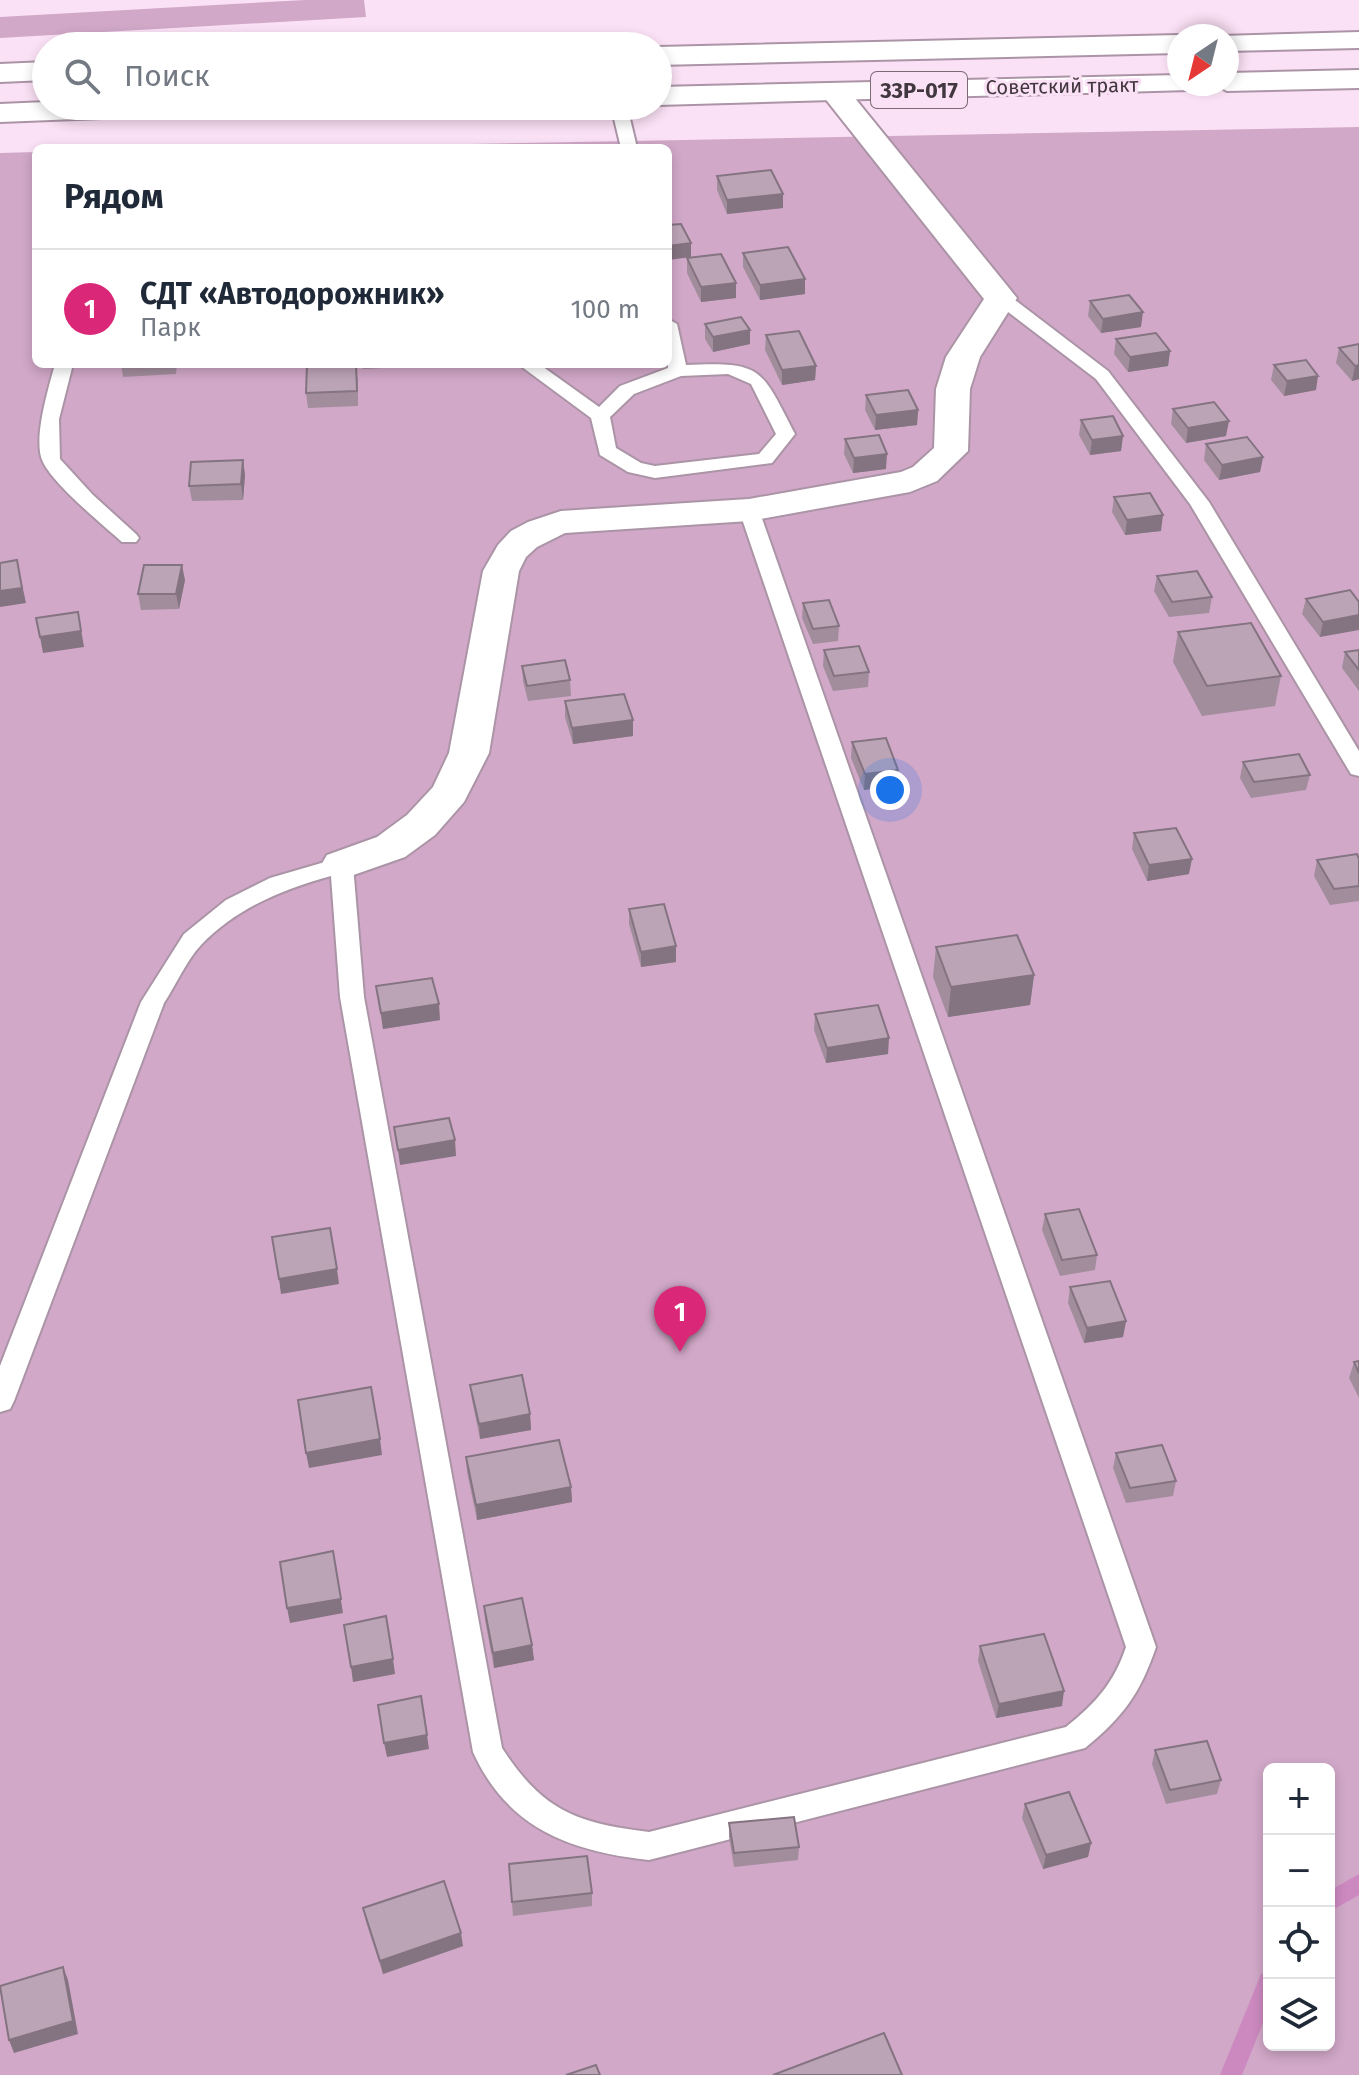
<!DOCTYPE html>
<html lang="ru">
<head>
<meta charset="utf-8">
<style>
  body { margin:0; font-family:"Fira Sans",sans-serif; background:#f6f6f7; color:#1f2937 }
  .controls { position:absolute; right:24px; bottom:24px; display:grid; overflow:hidden; border-radius:12px; box-shadow:0 4px 12px #0003 }
  .controls button { width:72px; height:72px; display:grid; place-items:center; padding:0; border:0; border-bottom:2px solid #e0e1e3; background:#fff; color:#1f2937; font:40px sans-serif }
  .compass { position:absolute; left:1167px; top:24px; width:72px; height:72px; border-radius:50%; background:#fff; box-shadow:0 4px 12px #0003; rotate:215deg }
  .you { position:absolute; left:890px; top:790px; width:28px; height:28px; margin:-20px; border:6px solid #fff; border-radius:50%; background:#1a73e8; box-shadow:0 0 0 12px #1a73e833 }
  .badge { display:grid; place-items:center; width:52px; height:52px; border-radius:50%; background:#db2777; color:#fff; font-size:26px; font-weight:700 }
  .pin { position:absolute; translate:-50% -66px; filter:drop-shadow(0 2px 4px #0008) }
  .pin::after { content:''; position:absolute; top:42px; width:28px; height:24px; background:inherit; clip-path:polygon(0 0,100% 0,50% 100%) }
  .list { margin:0; padding:0; list-style:none }
  h2 { display:flex; justify-content:space-between; align-items:center; height:104px; margin:0; padding:0 32px; font-size:34px }
  h2 small { font-size:26px; font-weight:400; color:#747a83 }
  .list li { display:grid; grid-template-columns:52px 1fr auto; gap:24px; align-items:center; box-sizing:border-box; height:120px; padding:0 32px; border-top:2px solid #e0e1e3 }
  .list b { display:block; font-size:30px; white-space:nowrap }
  .list p { margin:0; font-size:26px; white-space:nowrap; color:#747a83 }
  .list em { font-size:26px; font-style:normal; color:#747a83 }
  .icon { flex:none; width:44px; height:44px; fill:none; stroke:currentColor; stroke-width:2; stroke-linecap:round; stroke-linejoin:round }
  .map { position:relative; flex:none; width:1359px; height:2075px; overflow:hidden }
  .search { position:absolute; background:#fff; box-shadow:0 4px 12px #0003; left:32px; top:32px; width:640px; height:88px; display:flex; align-items:center; gap:20px; box-sizing:border-box; padding:0 28px; border-radius:44px; color:#747a83; font-size:30px }
  .panel { position:absolute; background:#fff; box-shadow:0 4px 12px #0003; left:32px; top:144px; width:640px; height:224px; border-radius:12px }
  .map>svg:first-child { display:block }
</style>
</head>
<body>
<div class="map">
<svg width="1359" height="2075" viewBox="0 0 1359 2075">
  <rect width="100%" height="100%" fill="#fbe1f5"/>
  <g fill="#d1a8c8" fill-rule="evenodd">
    <polygon points="305,0 364,0 366,17 0,38 0,17"/>
    <path d="M1359 127V2075H0V153L36 152V364H668V148H263ZM1269 1769H1329V2045H1269Z"/>
  </g>
  <g fill="none" stroke-linecap="round" stroke-linejoin="round">
    <g fill="#cc89c0" fill-rule="evenodd">
      <polygon points="1359,1874 1359,1895 1329,1912 1329,1891"/>
      <polygon points="1269,1971 1269,2008 1242,2075 1220,2075 1261,1974"/>
    </g>
    <defs>
      <g id="lane">
        <polygon points="611,106 627,106 637,148 621,148"/>
        <polygon points="1001,293 1007,294 1108,371 1209,502 1359,751 1359,776 1351,774 1348,769 1190,504 1096,379 995,302 992,298"/>
        <path d="M668 319 677 324 686 365C764 361 761 369 795 434L772 463 655 478 628 472 600 455 591 418 518 364H539L599 407 620 386 668 368ZM728 374 751 384 776 434 759 454 655 466 641 463 616 448 610 417 634 394 681 376Z"/>
        <path d="M55 364H73L59 419 60 459 93 495 136 534 139 538 136 542H122C102 524 54 485 43 462 32 440 49 387 55 364Z"/>
        <path d="M749 504 759 510 1156 1647C1140 1694 1123 1717 1085 1748L649 1860C570 1851 508 1829 473 1752L340 997 331 876C284 889 236 908 201 945 186 961 176 985 164 1003L14 1401 10 1409 0 1412V1366L141 1002 184 934 226 900 270 878 342 857 350 860 353 865 364 997 502 1748C543 1811 576 1823 649 1832L1066 1727C1096 1703 1114 1683 1126 1647L739 510Z"/>
      </g>
      <polygon id="street" points="835,83 845,86 1017,298 980,357 970,389 968,451 937,481 910,492 749,521 565,533 537,547 526,557 519,571 489,753 464,802 435,835 405,857 342,879 327,875 321,865 327,855 377,837 407,815 433,787 449,753 483,571 498,545 511,531 528,522 561,511 749,499 901,472 913,467 934,448 936,389 946,357 984,299 820,92 825,86"/>
      <g id="highway">
        <polygon points="1359,32 1359,48 1227,51 1227,36 1221,36"/>
        <polygon points="1179,35 1179,53 658,65 658,47"/>
        <polygon points="46,62 46,80 0,82 0,64"/>
        <polygon points="1359,70 1359,88 1227,91 1214,84 1227,84 1227,73"/>
        <polygon points="1179,75 1179,84 1193,84 1189,90 658,105 658,87"/>
        <polygon points="46,102 46,106 194,106 189,112 179,115 0,122 0,104"/>
      </g>
    </defs>
    <use href="#lane" stroke="#ab94a6" stroke-width="4"/>
    <use href="#street" stroke="#ab94a6" stroke-width="4"/>
    <use href="#highway" stroke="#ab94a6" stroke-width="4"/>
    <use href="#lane" fill="#fff" fill-rule="evenodd"/>
    <use href="#street" fill="#fff" fill-rule="evenodd"/>
    <use href="#highway" fill="#fff" fill-rule="evenodd"/>
  </g>
  <g fill="#a28d9d">
    <polygon points="717,176 783,208 727,214 717,190"/>
    <polygon points="743,253 805,279 805,294 760,300 743,267"/>
    <polygon points="691,257 736,283 736,298 701,302 687,273 687,258"/>
    <polygon points="1090,301 1141,327 1101,333 1088,316"/>
    <polygon points="705,324 750,330 750,344 713,352 705,339"/>
    <polygon points="766,335 816,366 815,380 782,385 765,350"/>
    <polygon points="1116,339 1170,351 1168,366 1128,372 1114,354"/>
    <polygon points="1359,344 1359,379 1352,381 1336,363 1339,348"/>
    <polygon points="121,364 177,364 176,374 123,377"/>
    <polygon points="362,364 404,364 404,367 363,369"/>
    <polygon points="1274,365 1316,390 1284,396 1271,380"/>
    <polygon points="358,377 358,406 308,408 306,393"/>
    <polygon points="866,395 918,410 917,425 875,430 865,410"/>
    <polygon points="1173,409 1226,436 1186,443 1171,424"/>
    <polygon points="1081,420 1123,436 1121,451 1090,455 1079,435"/>
    <polygon points="845,439 886,469 853,473 844,454"/>
    <polygon points="1206,444 1263,457 1260,472 1219,480 1204,460"/>
    <polygon points="243,460 245,475 243,500 192,501 189,486"/>
    <polygon points="1114,497 1161,531 1125,535 1112,512"/>
    <polygon points="1157,576 1212,597 1209,613 1169,617 1154,591"/>
    <polygon points="185,580 179,609 141,610 138,594"/>
    <polygon points="1306,599 1359,602 1320,637 1302,614"/>
    <polygon points="803,603 839,626 838,641 813,644 802,618"/>
    <polygon points="1178,632 1281,676 1275,706 1202,716 1173,662"/>
    <polygon points="824,650 869,672 868,687 833,691 823,666"/>
    <polygon points="1359,650 1359,691 1342,668 1345,652"/>
    <polygon points="522,666 570,680 571,696 528,701 523,681"/>
    <polygon points="565,701 633,720 633,736 573,744 565,717"/>
    <polygon points="852,742 898,770 897,785 864,790 851,758"/>
    <polygon points="1243,762 1310,775 1306,790 1251,798 1240,778"/>
    <polygon points="1134,833 1189,874 1147,881 1132,849"/>
    <polygon points="1359,859 1359,901 1330,905 1314,876 1317,860"/>
    <polygon points="629,909 676,962 641,967 629,924"/>
    <polygon points="936,947 1034,975 1030,1005 948,1017 933,977"/>
    <polygon points="376,986 440,1020 383,1029"/>
    <polygon points="815,1014 888,1054 826,1063 814,1030"/>
    <polygon points="1045,1214 1097,1255 1095,1270 1060,1276 1042,1230"/>
    <polygon points="1070,1287 1126,1321 1123,1337 1084,1343 1068,1303"/>
    <polygon points="1359,1361 1359,1398 1349,1378 1354,1362"/>
    <polygon points="470,1385 530,1414 531,1430 480,1439 472,1400"/>
    <polygon points="1116,1453 1176,1481 1173,1496 1126,1503 1113,1468"/>
    <polygon points="466,1457 571,1487 572,1502 477,1520 467,1472"/>
    <polygon points="484,1606 532,1645 534,1660 494,1668 485,1620"/>
    <polygon points="980,1646 1062,1706 996,1718 978,1661"/>
    <polygon points="1155,1750 1221,1780 1217,1794 1166,1804 1152,1764"/>
    <polygon points="1025,1804 1091,1843 1088,1857 1043,1869 1022,1818"/>
    <polygon points="729,1823 799,1847 798,1860 734,1867 729,1837"/>
    <polygon points="509,1864 592,1893 592,1906 513,1916"/>
    <polygon points="363,1908 463,1946 383,1974 366,1922"/>
  </g>
  <g fill="#847380">
    <polygon points="783,194 783,208 727,214 727,200"/>
    <polygon points="691,243 691,257 668,260 668,246"/>
    <polygon points="805,279 805,294 760,300 760,285"/>
    <polygon points="736,283 736,298 701,302 701,287"/>
    <polygon points="1143,312 1141,327 1101,333 1103,319"/>
    <polygon points="750,330 750,344 713,352 713,337"/>
    <polygon points="1170,351 1168,366 1128,372 1130,357"/>
    <polygon points="1359,365 1359,379 1352,381 1355,366"/>
    <polygon points="816,366 815,380 782,385 782,370"/>
    <polygon points="1318,376 1316,390 1284,396 1287,381"/>
    <polygon points="918,410 917,425 875,430 876,415"/>
    <polygon points="1229,421 1226,436 1186,443 1188,428"/>
    <polygon points="1123,436 1121,451 1090,455 1092,440"/>
    <polygon points="887,454 886,469 853,473 854,458"/>
    <polygon points="1263,457 1260,472 1219,480 1222,465"/>
    <polygon points="243,460 245,475 243,500 241,484"/>
    <polygon points="1163,515 1161,531 1125,535 1127,520"/>
    <polygon points="182,565 185,580 179,609 176,594"/>
    <polygon points="20,575 26,603 0,607 0,591"/>
    <polygon points="78,612 84,647 43,653 40,637"/>
    <polygon points="1359,615 1359,630 1320,637 1323,622"/>
    <polygon points="633,720 633,736 573,744 572,728"/>
    <polygon points="898,770 897,785 864,790 865,774"/>
    <polygon points="1192,859 1189,874 1147,881 1149,865"/>
    <polygon points="676,946 676,962 641,967 641,952"/>
    <polygon points="1034,975 1030,1005 948,1017 951,987"/>
    <polygon points="439,1004 440,1020 383,1029 381,1013"/>
    <polygon points="889,1038 888,1054 826,1063 827,1048"/>
    <polygon points="455,1140 456,1156 400,1165 398,1150"/>
    <polygon points="337,1269 339,1284 281,1294 279,1279"/>
    <polygon points="1126,1321 1123,1337 1084,1343 1087,1328"/>
    <polygon points="530,1414 531,1430 480,1439 479,1424"/>
    <polygon points="380,1439 382,1455 309,1468 306,1453"/>
    <polygon points="571,1487 572,1502 477,1520 476,1505"/>
    <polygon points="333,1551 343,1613 290,1623 287,1608"/>
    <polygon points="532,1645 534,1660 494,1668 493,1653"/>
    <polygon points="393,1659 395,1674 353,1682 351,1667"/>
    <polygon points="1064,1691 1062,1706 996,1718 999,1704"/>
    <polygon points="427,1735 429,1749 387,1757 384,1743"/>
    <polygon points="1091,1843 1088,1857 1043,1869 1046,1855"/>
    <polygon points="461,1933 463,1946 383,1974 380,1961"/>
    <polygon points="63,1967 68,1980 78,2034 14,2053 9,2040"/>
  </g>
  <g fill="#bca4b7" stroke="#847380" stroke-width="2">
    <polygon points="771,170 783,194 727,200 717,176"/>
    <polygon points="681,224 691,243 668,246 668,225"/>
    <polygon points="788,247 805,279 760,285 743,253"/>
    <polygon points="721,254 736,283 701,287 687,258"/>
    <polygon points="1129,295 1143,312 1103,319 1090,301"/>
    <polygon points="741,317 750,330 713,337 705,324"/>
    <polygon points="799,331 816,366 782,370 766,335"/>
    <polygon points="1156,333 1170,351 1130,357 1116,339"/>
    <polygon points="1359,344 1359,365 1355,366 1339,348"/>
    <polygon points="1306,360 1318,376 1287,381 1274,365"/>
    <polygon points="356,364 357,391 306,393 307,365"/>
    <polygon points="908,390 918,410 876,415 866,395"/>
    <polygon points="1214,402 1229,421 1188,428 1173,409"/>
    <polygon points="1113,416 1123,436 1092,440 1081,420"/>
    <polygon points="879,435 887,454 854,458 845,439"/>
    <polygon points="1247,437 1263,457 1222,465 1206,444"/>
    <polygon points="243,460 241,484 189,486 191,462"/>
    <polygon points="1150,493 1163,515 1127,520 1114,497"/>
    <polygon points="17,560 22,588 0,591 0,563"/>
    <polygon points="144,565 182,565 176,594 138,594"/>
    <polygon points="1197,571 1212,597 1172,602 1157,576"/>
    <polygon points="1350,590 1359,602 1359,615 1323,622 1306,599"/>
    <polygon points="829,600 839,626 813,629 803,603"/>
    <polygon points="78,612 81,631 40,637 36,618"/>
    <polygon points="1251,623 1281,676 1207,686 1178,632"/>
    <polygon points="859,646 869,672 834,676 824,650"/>
    <polygon points="1359,650 1359,670 1345,652"/>
    <polygon points="565,660 570,680 527,686 522,666"/>
    <polygon points="624,694 633,720 572,728 565,701"/>
    <polygon points="886,738 898,770 865,774 852,742"/>
    <polygon points="1299,754 1310,775 1254,782 1243,762"/>
    <polygon points="1176,828 1192,859 1149,865 1134,833"/>
    <polygon points="1357,854 1359,859 1359,886 1334,889 1317,860"/>
    <polygon points="664,904 676,946 641,952 629,909"/>
    <polygon points="1017,935 1034,975 951,987 936,947"/>
    <polygon points="432,978 439,1004 381,1013 376,986"/>
    <polygon points="878,1005 889,1038 827,1048 815,1014"/>
    <polygon points="449,1118 455,1140 398,1150 394,1127"/>
    <polygon points="1079,1209 1097,1255 1062,1260 1045,1214"/>
    <polygon points="330,1228 337,1269 279,1279 272,1237"/>
    <polygon points="1110,1281 1126,1321 1087,1328 1070,1287"/>
    <polygon points="1359,1361 1359,1373 1354,1362"/>
    <polygon points="522,1375 530,1414 479,1424 470,1385"/>
    <polygon points="371,1387 380,1439 306,1453 298,1400"/>
    <polygon points="559,1440 571,1487 476,1505 466,1457"/>
    <polygon points="1162,1445 1176,1481 1130,1488 1116,1453"/>
    <polygon points="333,1551 341,1599 287,1608 280,1562"/>
    <polygon points="522,1598 532,1645 493,1653 484,1606"/>
    <polygon points="386,1616 393,1659 351,1667 344,1625"/>
    <polygon points="1044,1634 1064,1691 999,1704 980,1646"/>
    <polygon points="421,1696 427,1735 384,1743 378,1705"/>
    <polygon points="1207,1741 1221,1780 1170,1790 1155,1750"/>
    <polygon points="1069,1792 1091,1843 1046,1855 1025,1804"/>
    <polygon points="794,1817 799,1847 734,1853 729,1823"/>
    <polygon points="587,1856 592,1893 512,1902 509,1864"/>
    <polygon points="444,1881 461,1933 380,1961 363,1908"/>
    <polygon points="63,1967 73,2021 9,2040 0,1986"/>
    <polygon points="884,2033 902,2075 773,2075"/>
    <polygon points="596,2065 600,2075 566,2075"/>
  </g>
  <g text-anchor="middle" stroke-width="6" stroke-linejoin="round" paint-order="stroke">
    <g font-size="20" fill="#41373f" stroke="#fbe1f5">
      <text transform="translate(1062 86) rotate(-1)" y="7">Советский тракт</text>
    </g>
    <rect fill="#fbe1f5" stroke="#796a76" stroke-width="2" x="871" y="72" width="96" height="36" rx="6"/>
    <g font-size="22" font-weight="bold" fill="#41373f">
      <text x="919" y="98">33Р-017</text>
    </g>
  </g>
</svg>
<div class="controls">
<button>+</button>
<button>−</button>
<button><svg class="icon" aria-label="locate" viewBox="0 0 24 24"><circle cx="12" cy="12" r="6"/><path d="M12 2v4M12 18v4M2 12h4M18 12h4"/></svg></button>
<button><svg class="icon" aria-label="layers" viewBox="0 0 24 24"><path d="M12 4l9 5-9 5-9-5zM3 14l9 5 9-5"/></svg></button>
</div>
<svg class="compass" viewBox="-18 -18 36 36"><path d="M0-13l5 13h-10z" fill="#e53935"/><path d="M0 13l5-13h-10z" fill="#747a83"/></svg>
<div class="you"></div>
<div class="pin badge" style="left:680px;top:1352px">1</div>
<div class="search"><svg class="icon" aria-label="search" viewBox="0 0 24 24"><circle cx="10" cy="10" r="6"/><path d="M15 15l6 6"/></svg>Поиск</div>
<section class="panel">
<h2>Рядом<small></small></h2>
<ul class="list">
<li><span class="badge">1</span><div><b>СДТ «Автодорожник»</b><p>Парк</p></div><em>100 m</em></li>
</ul>
</section>
</div>
</body>
</html>
